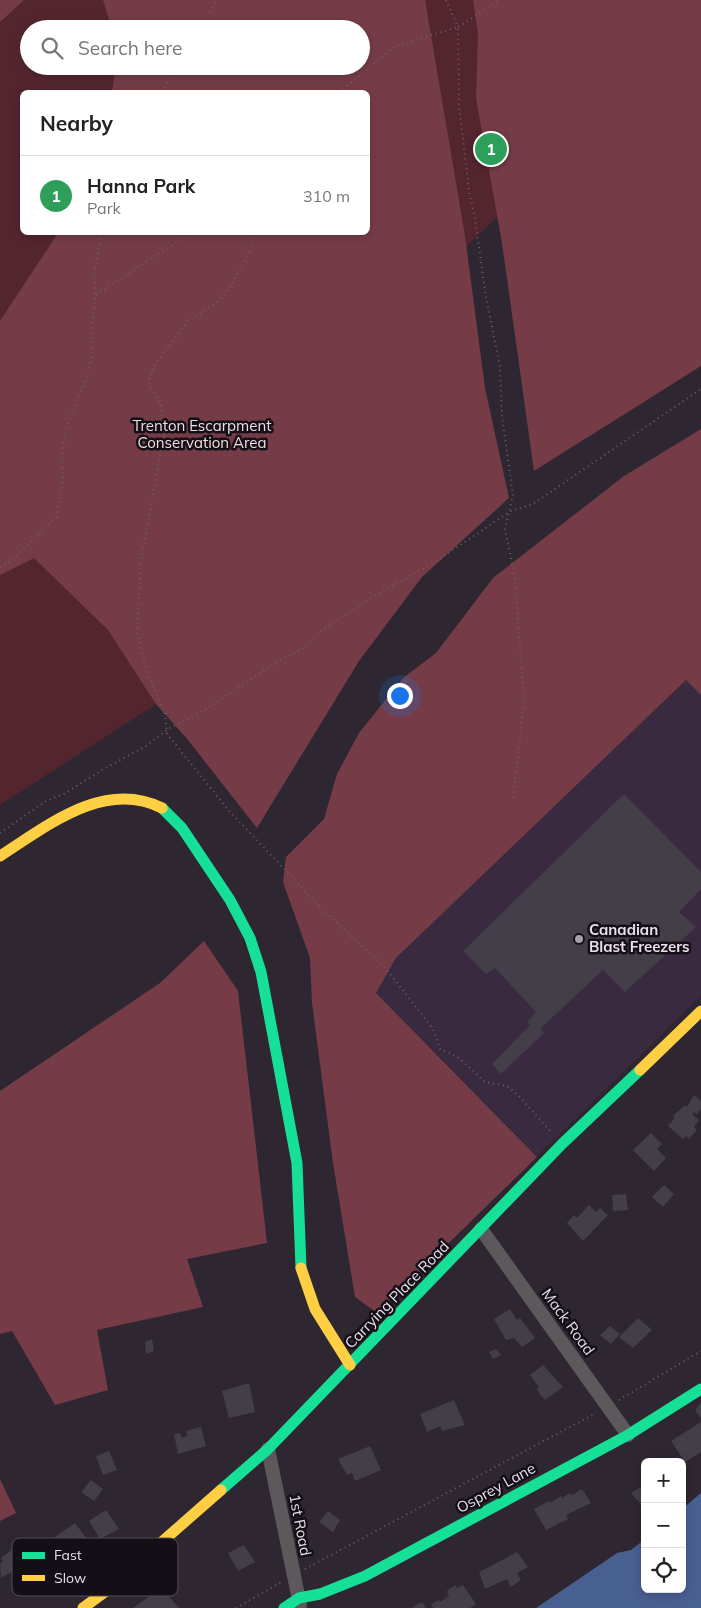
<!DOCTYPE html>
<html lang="en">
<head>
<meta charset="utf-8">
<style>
  body { margin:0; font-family:Mulish,sans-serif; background:#f2f2f2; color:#222 }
  .controls { position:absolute; right:15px; bottom:15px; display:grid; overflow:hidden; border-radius:8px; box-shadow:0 2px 8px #0003 }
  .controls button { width:45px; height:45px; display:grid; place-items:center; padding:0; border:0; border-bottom:1px solid #e0e0e0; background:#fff; color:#222; font:25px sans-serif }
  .you { position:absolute; left:399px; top:695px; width:18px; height:18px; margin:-12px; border:4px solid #fff; border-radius:50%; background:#1a73e8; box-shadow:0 0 0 8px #1a73e833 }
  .badge { display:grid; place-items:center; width:32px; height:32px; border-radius:50%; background:#0f766e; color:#fff; font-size:16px; font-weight:700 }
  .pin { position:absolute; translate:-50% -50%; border:2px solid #fff; box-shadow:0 1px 5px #0006 }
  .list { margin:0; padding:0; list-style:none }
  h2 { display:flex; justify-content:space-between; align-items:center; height:65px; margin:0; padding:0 20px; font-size:21px }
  h2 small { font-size:16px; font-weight:400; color:#767676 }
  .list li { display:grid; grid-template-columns:32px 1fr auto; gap:15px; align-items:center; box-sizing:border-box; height:80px; padding:0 20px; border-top:1px solid #e0e0e0 }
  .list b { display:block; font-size:19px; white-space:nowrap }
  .list p { margin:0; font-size:16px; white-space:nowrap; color:#767676 }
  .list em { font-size:16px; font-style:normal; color:#767676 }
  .icon { flex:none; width:28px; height:28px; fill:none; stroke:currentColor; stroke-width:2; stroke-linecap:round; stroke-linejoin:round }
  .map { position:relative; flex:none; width:701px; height:1608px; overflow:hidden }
  .search { position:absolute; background:#fff; box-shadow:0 2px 8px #0003; left:20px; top:20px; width:350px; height:55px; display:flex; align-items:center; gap:12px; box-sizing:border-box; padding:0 18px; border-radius:28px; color:#767676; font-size:19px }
  .panel { position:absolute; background:#fff; box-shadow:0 2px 8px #0003; left:20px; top:90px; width:350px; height:145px; border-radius:8px }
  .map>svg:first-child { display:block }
</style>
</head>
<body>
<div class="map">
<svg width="701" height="1608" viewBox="0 0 701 1608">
  <rect width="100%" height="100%" fill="#2e2731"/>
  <polygon fill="#392a40" points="686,680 701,695 701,996 537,1156 376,993 396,958"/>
  <path fill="#53262f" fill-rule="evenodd" d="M0 0H701V21L435 277 472 500 0 805ZM29 29H361V66H29ZM22 92H368V232H22Z"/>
  <g fill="#753c47">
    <polygon points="0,0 24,0 0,22"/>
    <polygon points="103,0 425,0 465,236 485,388 509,498 422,577 359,661 257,828 188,740 156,704 108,630 34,558 0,575 0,321 58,233 368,232 368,92 112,92 116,66 361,66 361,29 112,29"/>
    <polygon points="473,0 701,0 701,366 534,471 502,243 476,98 478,34"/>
    <polygon points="701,429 701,695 686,680 396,958 376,993 537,1157 377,1313 355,1297 333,1163 312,1003 310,958 283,882 286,857 324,819 337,774 359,733 403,678 436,653 493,578 624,476"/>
    <polygon points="204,941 238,991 267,1243 187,1259 203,1307 97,1330 108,1390 55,1405 12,1331 0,1334 0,1091 160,983"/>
    <polygon points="0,1479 16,1513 0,1521"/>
  </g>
  <polygon fill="#485f91" points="701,1493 701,1608 536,1608 617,1553 631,1550 645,1539 645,1589 682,1589 682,1509"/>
  <g fill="#433e48">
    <polygon points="624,794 701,872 701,889 679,912 696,927 625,992 603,970 540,1029 544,1033 501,1074 492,1064 530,1025 527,1022 536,1012 495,968 486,974 463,951"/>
    <polygon points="694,1095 701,1101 701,1109 697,1114 694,1112 692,1114 699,1120 694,1127 697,1130 689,1139 686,1136 683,1139 668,1126 675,1118 673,1116 685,1105 687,1107"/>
    <polygon points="651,1133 662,1144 657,1149 666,1158 654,1171 633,1150"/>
    <polygon points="664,1185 674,1194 663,1207 652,1197"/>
    <polygon points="626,1194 628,1210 613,1211 612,1195"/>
    <polygon points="589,1205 596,1212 600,1208 608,1215 583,1241 567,1223 574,1215 577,1218"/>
    <polygon points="510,1309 517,1320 520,1318 535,1338 522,1347 514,1338 506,1340 494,1319"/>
    <polygon points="638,1318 652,1330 633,1348 619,1337"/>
    <polygon points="610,1326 620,1334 611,1344 600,1335"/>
    <polygon points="152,1339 154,1351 146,1354 145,1342"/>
    <polygon points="496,1349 501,1355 493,1359 489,1352"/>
    <polygon points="543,1365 563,1387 545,1400 536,1389 539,1387 530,1375"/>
    <polygon points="249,1383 255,1412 229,1418 222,1391"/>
    <polygon points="454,1400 465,1425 442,1431 440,1426 427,1432 420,1414"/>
    <polygon points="701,1403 701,1418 695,1410"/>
    <polygon points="701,1422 701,1452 685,1462 671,1441"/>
    <polygon points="201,1427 206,1446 178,1454 174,1434 180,1433 182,1438 187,1436 186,1431"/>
    <polygon points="370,1446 381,1470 355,1481 352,1473 347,1475 338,1459"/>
    <polygon points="109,1451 117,1470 103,1475 96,1456"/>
    <polygon points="91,1480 103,1489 94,1501 81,1492"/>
    <polygon points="645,1484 645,1506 643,1507 631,1493"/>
    <polygon points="582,1489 591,1503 566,1515 568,1519 546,1530 534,1509 549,1501 550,1503 561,1496 562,1498 570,1493 572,1495"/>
    <polygon points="106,1510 119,1529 100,1539 89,1521"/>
    <polygon points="328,1511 340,1520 333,1532 319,1522"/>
    <polygon points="75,1523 89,1542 77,1551 74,1548 62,1556 52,1539"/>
    <polygon points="20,1544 29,1561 1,1578 0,1564 3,1561 1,1558"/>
    <polygon points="244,1545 255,1562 238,1571 228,1553"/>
    <polygon points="517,1552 528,1567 517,1573 521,1580 511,1587 507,1579 485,1589 479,1572"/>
    <polygon points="455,1585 457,1588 463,1585 476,1604 470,1608 433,1608 431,1604 439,1600 440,1602 449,1596 447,1591"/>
    <polygon points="163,1590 179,1608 133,1608 151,1595"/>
    <polygon points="422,1602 426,1608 411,1608"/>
  </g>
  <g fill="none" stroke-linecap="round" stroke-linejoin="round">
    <g stroke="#666267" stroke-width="2" stroke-dasharray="1 4" stroke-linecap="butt">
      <polyline points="446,0 458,27 500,0"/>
      <polyline points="199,29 217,0"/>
      <polyline points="162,92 176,66"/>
      <polyline points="339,92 395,46 458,27 459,105 469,191 475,219 486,297 500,367 502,417 513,495 505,529 515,578 524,701 513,801"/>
      <polyline points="255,232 249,252 232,284 219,301 189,320 154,366 149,379 150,386 161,405 164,433 141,561 137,633 148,675 165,714 167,734 231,813 325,912 384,966 433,1029 440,1049 459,1058 485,1082 507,1086 518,1095 551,1132"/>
      <polyline points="96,295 192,232"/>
      <polyline points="0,567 10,562 56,517 63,482 62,454 67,426 86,380 91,359 93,345 91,331 96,295 94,274 102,232"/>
      <polyline points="0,833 46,801 66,793 102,770 146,746 168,729 206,709 272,665 304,648 319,633 372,597 435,562 511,511 533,504 701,389"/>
      <polyline points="619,1400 701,1351"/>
      <polyline points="305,1569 596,1413"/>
      <polyline points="236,1608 283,1581"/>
    </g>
    <g stroke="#5c585c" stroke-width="14">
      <polyline points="481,1229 628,1435"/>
      <polyline points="268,1449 300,1605"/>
    </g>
    <g stroke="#16e098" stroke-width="11">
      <polyline points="162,808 182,828 230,900 250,938 261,972 297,1163 301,1268"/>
      <polyline points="221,1490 268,1449 562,1144 640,1070"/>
      <polyline points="284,1608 299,1598 320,1594 365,1576 628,1435 701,1389"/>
    </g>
    <g stroke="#ffcf43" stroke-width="11">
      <path d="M0 856C47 826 104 779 162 808"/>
      <polyline points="640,1070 701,1011"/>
      <polyline points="301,1268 315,1309 350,1365"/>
      <polyline points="83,1608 106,1591 221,1490"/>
    </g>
  </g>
  <circle fill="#a79faa" stroke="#140f17" stroke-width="2" cx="579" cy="939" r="5"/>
  <g text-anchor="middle" stroke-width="5" stroke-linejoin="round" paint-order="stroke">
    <g font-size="15" fill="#f1dcde" stroke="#140f17">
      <text x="202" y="431">Trenton Escarpment<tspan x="202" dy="17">Conservation Area</tspan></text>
    </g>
    <g font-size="15" font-weight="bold" fill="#e8dfeb" stroke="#140f17" text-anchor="start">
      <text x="589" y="935">Canadian<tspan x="589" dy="17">Blast Freezers</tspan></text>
    </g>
    <g font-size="15" fill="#e8dfeb" stroke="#140f17">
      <text transform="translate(397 1295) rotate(-46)" y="5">Carrying Place Road</text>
      <text transform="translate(568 1322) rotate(54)" y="5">Mack Road</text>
      <text transform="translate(496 1488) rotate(-29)" y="5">Osprey Lane</text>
      <text transform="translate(300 1525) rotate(79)" y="5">1st Road</text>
    </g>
  </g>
  <rect x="12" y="1538" width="166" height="58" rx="8" fill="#140f17" stroke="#544d57" stroke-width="1"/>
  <rect x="22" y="1552" width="23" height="7" fill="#16e098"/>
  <rect x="22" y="1575" width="23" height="6" fill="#ffcf43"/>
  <g font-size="14" fill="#e8dfeb">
    <text x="54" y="1560">Fast</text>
    <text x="54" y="1583">Slow</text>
  </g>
</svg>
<div class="controls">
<button>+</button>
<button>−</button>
<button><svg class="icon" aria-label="locate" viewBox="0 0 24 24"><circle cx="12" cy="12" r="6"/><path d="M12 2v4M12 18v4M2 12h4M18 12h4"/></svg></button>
</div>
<div class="you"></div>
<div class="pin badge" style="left:491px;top:149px;background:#2e9e5b">1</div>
<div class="search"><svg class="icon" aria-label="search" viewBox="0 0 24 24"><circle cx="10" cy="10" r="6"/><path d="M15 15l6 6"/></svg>Search here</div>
<section class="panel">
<h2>Nearby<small></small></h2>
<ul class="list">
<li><span class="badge" style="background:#2e9e5b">1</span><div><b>Hanna Park</b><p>Park</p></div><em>310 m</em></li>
</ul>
</section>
</div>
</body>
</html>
